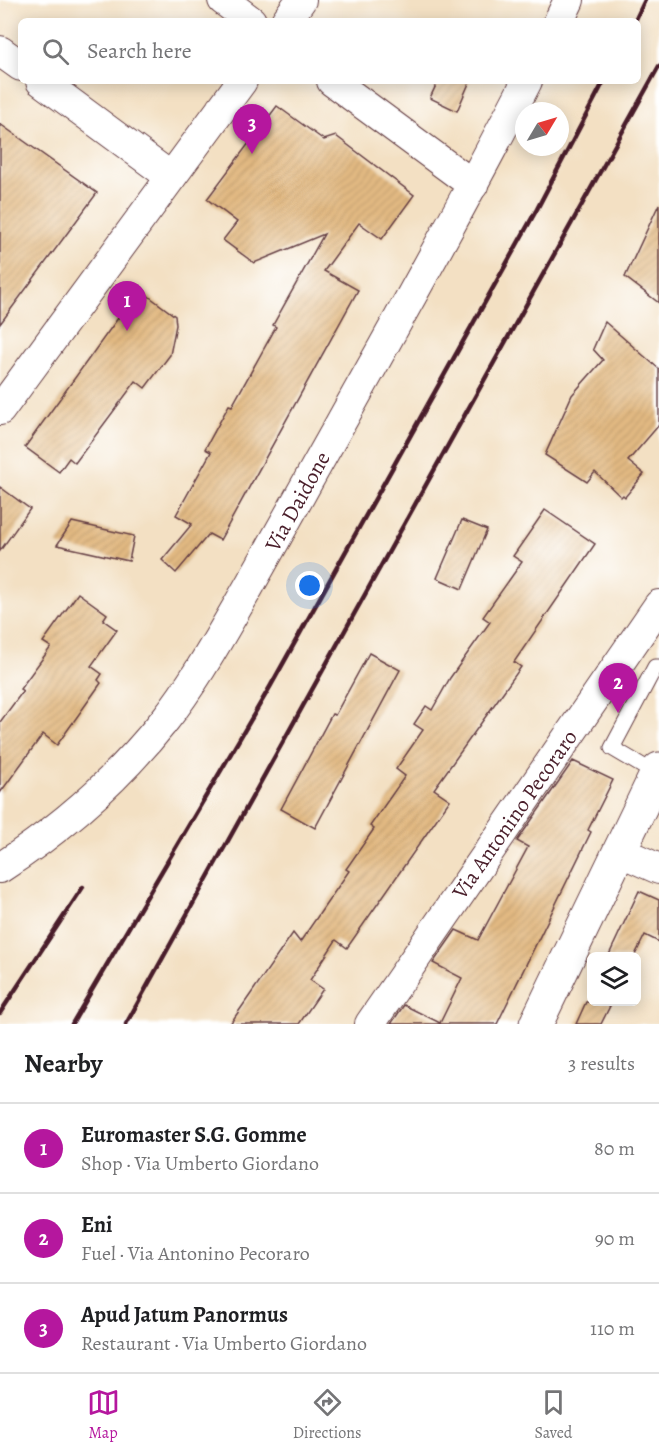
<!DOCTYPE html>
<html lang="en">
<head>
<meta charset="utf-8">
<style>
  body { margin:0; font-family:Alegreya,serif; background:#f6f6f6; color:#202124 }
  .controls { position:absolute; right:18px; bottom:18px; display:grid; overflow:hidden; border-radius:9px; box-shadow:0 3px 15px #0003 }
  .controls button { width:54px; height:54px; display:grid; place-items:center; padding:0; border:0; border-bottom:2px solid #e0e0e0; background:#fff; color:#202124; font:30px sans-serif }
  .compass { position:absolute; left:515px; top:102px; width:54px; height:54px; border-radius:50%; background:#fff; box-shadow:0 3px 15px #0003; rotate:52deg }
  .you { position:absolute; left:310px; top:586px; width:21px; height:21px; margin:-15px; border:4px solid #fff; border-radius:50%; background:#1a73e8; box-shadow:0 0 0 9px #1a73e833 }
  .badge { display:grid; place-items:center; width:39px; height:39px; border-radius:50%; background:#b5179e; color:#fff; font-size:20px; font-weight:700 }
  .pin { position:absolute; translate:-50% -50px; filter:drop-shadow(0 2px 3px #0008) }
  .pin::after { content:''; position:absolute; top:32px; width:21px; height:18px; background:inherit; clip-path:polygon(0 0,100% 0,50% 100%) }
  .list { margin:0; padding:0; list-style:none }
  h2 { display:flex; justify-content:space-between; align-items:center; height:78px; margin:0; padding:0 24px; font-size:26px }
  h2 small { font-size:20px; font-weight:400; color:#757577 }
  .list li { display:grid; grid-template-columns:39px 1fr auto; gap:18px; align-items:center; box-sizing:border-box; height:90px; padding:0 24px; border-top:2px solid #e0e0e0 }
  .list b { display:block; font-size:22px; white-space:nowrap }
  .list p { margin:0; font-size:20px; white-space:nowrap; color:#757577 }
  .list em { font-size:20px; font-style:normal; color:#757577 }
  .icon { flex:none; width:33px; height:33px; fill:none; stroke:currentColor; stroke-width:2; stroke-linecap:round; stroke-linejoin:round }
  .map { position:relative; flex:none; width:659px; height:1024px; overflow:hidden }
  .search { position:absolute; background:#fff; box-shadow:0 3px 15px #0003; left:18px; right:18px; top:18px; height:66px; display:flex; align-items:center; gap:15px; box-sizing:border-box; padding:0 21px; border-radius:9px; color:#757577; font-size:22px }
  .sheet { height:348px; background:#fff }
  nav { display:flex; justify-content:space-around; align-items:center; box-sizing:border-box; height:84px; border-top:2px solid #e0e0e0; background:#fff; font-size:16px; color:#757577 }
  nav a { display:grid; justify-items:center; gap:3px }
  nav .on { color:#b5179e }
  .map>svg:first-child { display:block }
</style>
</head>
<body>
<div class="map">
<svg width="659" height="1024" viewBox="0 0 659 1024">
  <defs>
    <pattern id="building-hatch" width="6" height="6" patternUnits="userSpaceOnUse" patternTransform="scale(1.5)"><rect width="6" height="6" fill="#e2b982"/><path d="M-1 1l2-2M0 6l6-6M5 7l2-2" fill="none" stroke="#c39f70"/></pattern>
  </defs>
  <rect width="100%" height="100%" fill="#fff"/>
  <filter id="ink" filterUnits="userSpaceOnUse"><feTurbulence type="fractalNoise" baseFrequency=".0167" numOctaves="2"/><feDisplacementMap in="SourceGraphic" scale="12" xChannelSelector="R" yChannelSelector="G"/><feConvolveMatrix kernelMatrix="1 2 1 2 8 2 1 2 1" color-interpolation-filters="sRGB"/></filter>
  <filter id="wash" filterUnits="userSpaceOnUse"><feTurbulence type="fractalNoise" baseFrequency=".008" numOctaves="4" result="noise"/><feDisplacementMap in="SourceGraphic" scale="24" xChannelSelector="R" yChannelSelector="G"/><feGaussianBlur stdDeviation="1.35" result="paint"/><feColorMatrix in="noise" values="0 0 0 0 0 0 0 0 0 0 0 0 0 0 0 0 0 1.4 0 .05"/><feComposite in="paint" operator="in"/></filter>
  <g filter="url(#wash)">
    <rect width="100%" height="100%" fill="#f3e0c3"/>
    <g id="blocks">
      <g fill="url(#building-hatch)">
        <polygon points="438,81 470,81 457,111 430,98"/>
        <polygon points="277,106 324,140 336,136 414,195 382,239 359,223 324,271 358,290 220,540 209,534 176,573 162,560 192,524 176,515 211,452 205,449 229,405 232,406 276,327 273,325 324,234 254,263 223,240 237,222 207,199"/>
        <polygon points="0,124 97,193 0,324"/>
        <polygon points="659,204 659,303 625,277"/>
        <polygon points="139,289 175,316 176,325 170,355 145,388 136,381 75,463 69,458 59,472 25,447"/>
        <polygon points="605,322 659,369 659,425 628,461 644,474 625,497 623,495 621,497 595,472 587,482 545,455 572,395 603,360 593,349"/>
        <polygon points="0,487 30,509 0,551"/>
        <polygon points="545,510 595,544 514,662 521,667 434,789 450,800 347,948 336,940 310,980 323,989 299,1024 230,1024 293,933 300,942 349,871 346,869 374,829 370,826 405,776 396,769 423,730 414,724 426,706 432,710 450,678 490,622 483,617 522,562 513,556"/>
        <polygon points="462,520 487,530 462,589 437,578"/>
        <polygon points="72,522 134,536 129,561 57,545"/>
        <polygon points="78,593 107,614 103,620 117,630 91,666 102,674 98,680 101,683 57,745 43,734 0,793 0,722 23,691 20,689 51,647 43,642"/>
        <polygon points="369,653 400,670 315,828 281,809 332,714 335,715"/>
        <polygon points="573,761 613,780 588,830 591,832 497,1024 391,1024 404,1005 440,1023 462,978 433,963 456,930 478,940 528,847 517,841"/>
        <polygon points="639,891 659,900 659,942 645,935 634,957 608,957"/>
        <polygon points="586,1002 612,1002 601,1024 576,1024"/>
      </g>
    </g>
  </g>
  <g filter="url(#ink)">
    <use href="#blocks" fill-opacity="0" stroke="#633c42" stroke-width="1.5"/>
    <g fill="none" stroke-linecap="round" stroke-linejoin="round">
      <defs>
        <polyline id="service" points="656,774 612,748 655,667 659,667"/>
        <g id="minor">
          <polyline points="223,0 251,21"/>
          <polyline points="286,21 301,0"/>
          <polyline points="559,21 569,0"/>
          <polyline points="0,51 21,66"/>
          <polyline points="41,81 171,177"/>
          <polyline points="332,81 473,185"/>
          <polyline points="0,410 242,81"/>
          <polyline points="619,851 659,869"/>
          <path d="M0 868C62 828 118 779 164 721 195 682 219 638 244 595 275 541 305 486 336 431 401 315 466 199 527 81"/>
          <polyline points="370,1024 659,605"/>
        </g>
        <polyline id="tertiary" points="536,1024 659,769"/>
      </defs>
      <use href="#service" stroke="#633c42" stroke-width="17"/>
      <use href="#minor" stroke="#633c42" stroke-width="32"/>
      <use href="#tertiary" stroke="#633c42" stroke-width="35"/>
      <use href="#service" stroke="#fff" stroke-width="15"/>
      <use href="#minor" stroke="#fff" stroke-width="30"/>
      <use href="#tertiary" stroke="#fff" stroke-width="33"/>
      <g stroke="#4a1f2b" stroke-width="4.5">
        <polyline points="635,21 645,0"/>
        <polyline points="0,1013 83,887"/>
        <polyline points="72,1024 270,687 537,209 604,81"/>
        <polyline points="126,1024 659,66"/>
      </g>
    </g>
  </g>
  <g text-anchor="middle" stroke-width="4.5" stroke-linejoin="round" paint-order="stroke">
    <g font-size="22" fill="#4a1f2b" stroke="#fff">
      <text transform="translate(297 501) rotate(-61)" y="8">Via Daidone</text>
      <text transform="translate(514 814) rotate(-55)" y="8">Via Antonino Pecoraro</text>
    </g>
  </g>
</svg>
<div class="controls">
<button><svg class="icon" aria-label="layers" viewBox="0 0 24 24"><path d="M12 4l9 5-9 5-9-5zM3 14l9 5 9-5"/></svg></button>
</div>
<svg class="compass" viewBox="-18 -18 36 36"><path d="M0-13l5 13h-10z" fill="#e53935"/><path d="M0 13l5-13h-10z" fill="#757577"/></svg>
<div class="you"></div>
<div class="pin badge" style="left:127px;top:331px">1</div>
<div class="pin badge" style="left:618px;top:713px">2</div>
<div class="pin badge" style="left:252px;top:154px">3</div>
<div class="search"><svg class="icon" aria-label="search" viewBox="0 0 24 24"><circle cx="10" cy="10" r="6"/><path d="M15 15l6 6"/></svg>Search here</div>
</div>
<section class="sheet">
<h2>Nearby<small>3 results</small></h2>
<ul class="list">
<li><span class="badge">1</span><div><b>Euromaster S.G. Gomme</b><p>Shop · Via Umberto Giordano</p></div><em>80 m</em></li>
<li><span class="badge">2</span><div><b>Eni</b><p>Fuel · Via Antonino Pecoraro</p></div><em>90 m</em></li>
<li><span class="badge">3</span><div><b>Apud Jatum Panormus</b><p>Restaurant · Via Umberto Giordano</p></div><em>110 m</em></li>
</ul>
</section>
<nav>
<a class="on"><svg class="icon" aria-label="map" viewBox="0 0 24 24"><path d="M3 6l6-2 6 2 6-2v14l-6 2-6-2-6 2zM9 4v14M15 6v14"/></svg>Map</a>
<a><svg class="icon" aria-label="directions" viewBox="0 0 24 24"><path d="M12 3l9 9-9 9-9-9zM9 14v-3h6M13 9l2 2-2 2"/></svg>Directions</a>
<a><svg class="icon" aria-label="saved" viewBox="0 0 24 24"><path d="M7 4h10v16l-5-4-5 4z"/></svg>Saved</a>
</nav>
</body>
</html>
